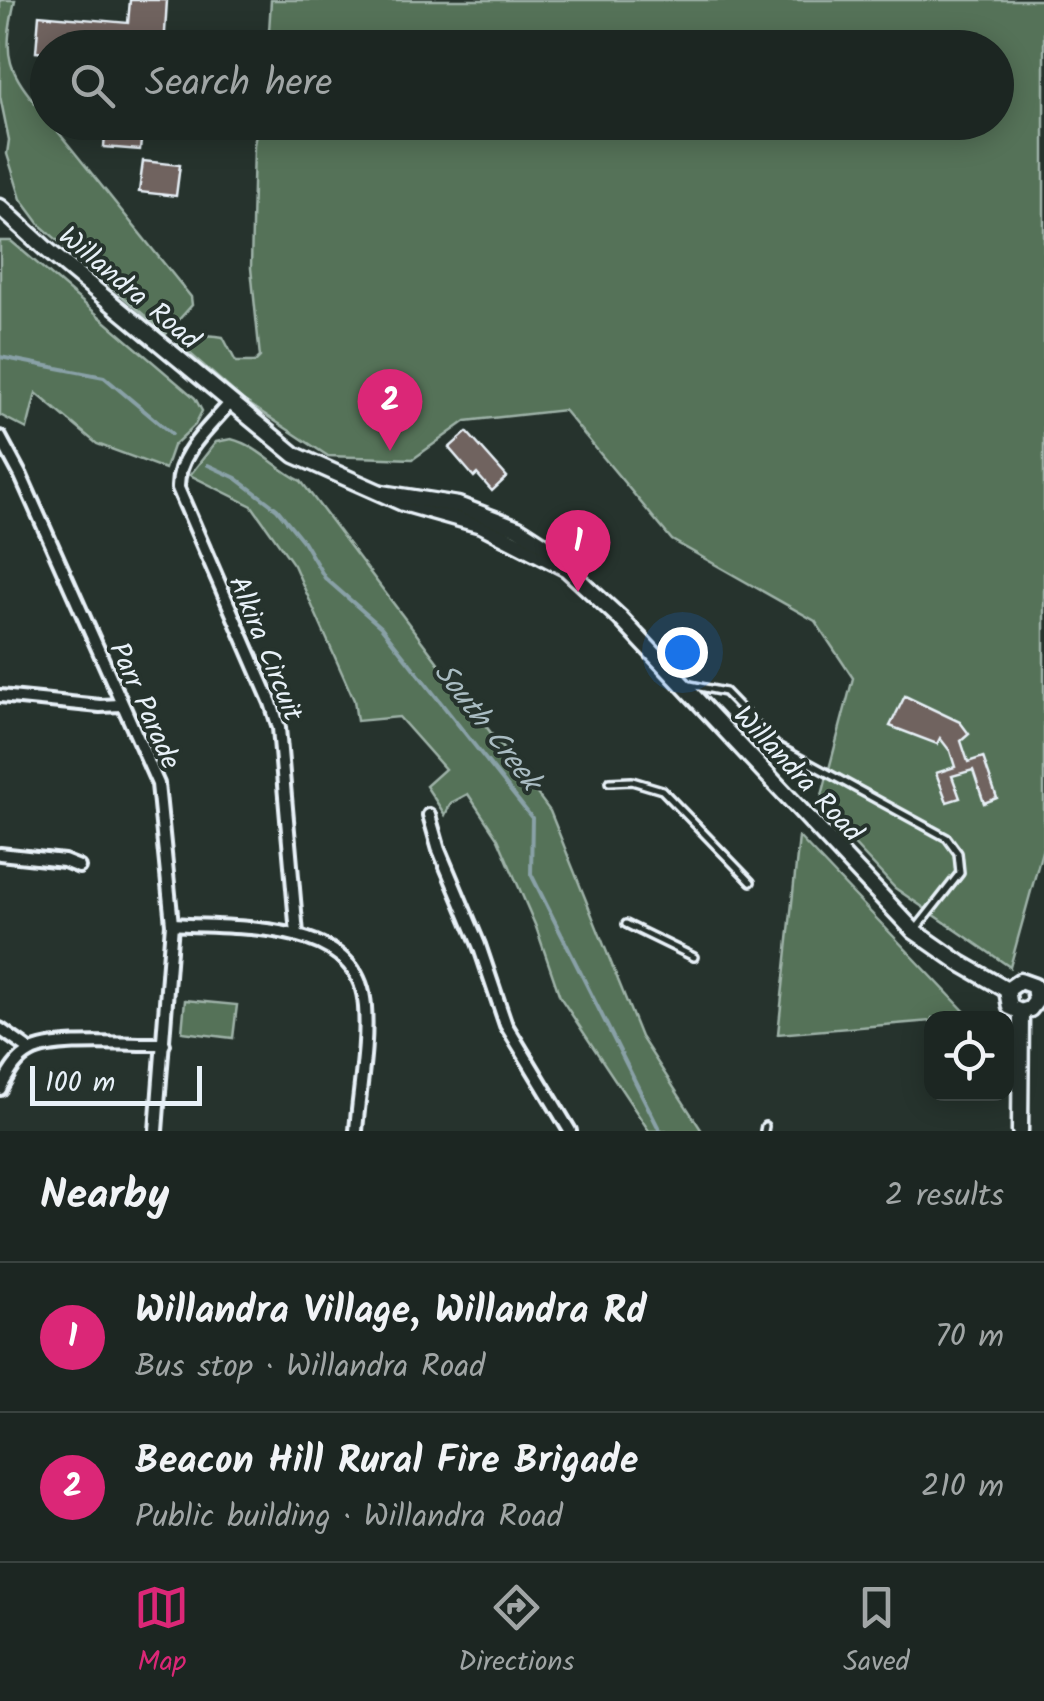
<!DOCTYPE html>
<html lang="en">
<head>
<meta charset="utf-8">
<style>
  body { margin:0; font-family:Kalam,sans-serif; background:#29322f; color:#f1f3f6 }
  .controls { position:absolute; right:30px; bottom:30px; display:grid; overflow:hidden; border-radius:20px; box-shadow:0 5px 25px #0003 }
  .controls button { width:90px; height:90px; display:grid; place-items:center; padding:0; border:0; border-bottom:2px solid #3a4340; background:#1c2622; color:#f1f3f6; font:50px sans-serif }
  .scale { position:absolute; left:30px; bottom:25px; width:172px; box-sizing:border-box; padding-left:10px; border:5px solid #e8f1f8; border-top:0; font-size:28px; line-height:35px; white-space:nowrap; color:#e8f1f8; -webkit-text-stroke:8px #26332d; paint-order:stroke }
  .you { position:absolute; left:682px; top:652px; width:35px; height:35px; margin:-25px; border:8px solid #fff; border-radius:50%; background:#1a73e8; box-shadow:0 0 0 15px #1a73e833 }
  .badge { display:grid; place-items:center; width:65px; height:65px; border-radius:50%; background:#db2777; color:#fff; font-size:32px; font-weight:700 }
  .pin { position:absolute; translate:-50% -82px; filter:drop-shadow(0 2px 5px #0008) }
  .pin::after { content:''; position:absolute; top:52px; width:35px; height:30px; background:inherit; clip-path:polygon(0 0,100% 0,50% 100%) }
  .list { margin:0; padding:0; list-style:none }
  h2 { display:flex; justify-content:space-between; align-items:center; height:130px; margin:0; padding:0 40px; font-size:42px }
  h2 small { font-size:32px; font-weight:400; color:#a0a5a5 }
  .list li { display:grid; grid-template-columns:65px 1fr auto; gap:30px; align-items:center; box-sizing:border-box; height:150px; padding:0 40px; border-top:2px solid #3a4340 }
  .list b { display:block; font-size:38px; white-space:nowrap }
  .list p { margin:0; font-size:32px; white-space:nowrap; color:#a0a5a5 }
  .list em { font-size:32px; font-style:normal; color:#a0a5a5 }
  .icon { flex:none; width:55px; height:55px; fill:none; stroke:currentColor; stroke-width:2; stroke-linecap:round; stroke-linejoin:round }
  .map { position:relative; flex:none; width:1044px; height:1131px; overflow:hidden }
  .search { position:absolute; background:#1c2622; box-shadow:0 5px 25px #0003; left:30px; right:30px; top:30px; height:110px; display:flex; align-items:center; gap:25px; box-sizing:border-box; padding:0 35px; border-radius:55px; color:#a0a5a5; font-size:38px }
  .sheet { height:430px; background:#1c2622 }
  nav { display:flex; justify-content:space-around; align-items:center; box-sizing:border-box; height:140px; border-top:2px solid #3a4340; background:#1c2622; font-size:28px; color:#a0a5a5 }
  nav a { display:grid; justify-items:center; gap:5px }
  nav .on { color:#db2777 }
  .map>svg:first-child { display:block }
</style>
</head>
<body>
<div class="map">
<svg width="1044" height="1131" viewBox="0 0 1044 1131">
  <rect width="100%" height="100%" fill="#26332d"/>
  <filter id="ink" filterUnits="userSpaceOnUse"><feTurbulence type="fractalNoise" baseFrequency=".01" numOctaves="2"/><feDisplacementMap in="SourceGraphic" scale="20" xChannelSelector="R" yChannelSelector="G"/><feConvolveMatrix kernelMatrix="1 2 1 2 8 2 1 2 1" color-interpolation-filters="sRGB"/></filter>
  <g filter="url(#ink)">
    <g fill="#557259" stroke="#9eb2a8" stroke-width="2.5">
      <path d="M0 0H15C1 63 9 70 47 118L48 122 51 123 191 297 192 305 166 334 41 226 21 199 7 154 9 140 0 96Z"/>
      <path d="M271 0H1044V844L1010 967 895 888 819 807 853 678 815 621 672 540 564 410 466 421 413 459 328 456 243 400 178 343 188 331C205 339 207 333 223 337L236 362H255L260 357 251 268 254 145 258 123 996 122V48L268 47Z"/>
      <polygon points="0,241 11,241 195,398 202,411 195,425 173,446 165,469 97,444 36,393 27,429 0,415"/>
      <path d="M231 439C259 446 276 469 301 481L550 811 641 1037 702 1131H649L560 997 536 927 498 839 468 794 451 803 445 815 426 786 445 769 399 717 357 721 354 700 294 565 252 506 190 475 216 442Z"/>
      <polygon points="799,837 971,1018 932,1018 931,1021 778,1034"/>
      <polygon points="185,1000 237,1005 233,1038 182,1032"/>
    </g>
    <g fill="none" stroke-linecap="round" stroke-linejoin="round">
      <g stroke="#89a1a7" stroke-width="4">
        <polyline points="0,357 104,377 172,434"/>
        <polyline points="208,465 236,478 277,509 303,541 325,578 381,627 532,818 531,874 660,1131"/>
      </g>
    </g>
    <g fill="#70635e" stroke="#e8f1f8" stroke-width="2.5">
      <polygon points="130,0 167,0 164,48 48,48 48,53 36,52 39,15 128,23"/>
      <polygon points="106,122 143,122 140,150 104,147"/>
      <polygon points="143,161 180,165 176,196 139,192"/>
      <polygon points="467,432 507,477 492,491 477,474 474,477 449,448"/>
      <polygon points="905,696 960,722 969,734 961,741 968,762 983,757 997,798 984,803 973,770 952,776 960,798 947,802 936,773 955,767 950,751 940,738 937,744 890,726"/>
    </g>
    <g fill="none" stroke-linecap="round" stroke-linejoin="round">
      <defs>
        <g id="service">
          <polyline points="690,685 725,692 776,745 947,838 958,853 960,873 916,929"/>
          <polyline points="609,782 632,781 662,790 751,882"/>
          <polyline points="626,924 694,957"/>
          <polyline points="764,1131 765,1126"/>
        </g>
        <g id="minor">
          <path d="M230 403C209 428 177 454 178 488L271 703 279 728 297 934"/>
          <polyline points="0,437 21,476 158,784 172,924 156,1131"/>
          <polyline points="0,696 100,706 121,705"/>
          <polyline points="429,815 439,850 479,945 506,1025 570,1131"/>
          <polyline points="0,854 64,861 79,867"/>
          <path d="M172 924C235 929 360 918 365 1007 368 1047 359 1091 356 1131"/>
          <polyline points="0,1029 31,1051"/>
          <path d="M0 1089C8 1075 15 1060 30 1052 55 1038 132 1045 164 1044"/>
        </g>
        <g id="secondary">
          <polyline points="0,207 46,249 295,455 403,503 481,525 569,570"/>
          <polyline points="382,493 458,505 518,528 560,555 569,571 620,618 914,931 960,963 1007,990"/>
          <polyline points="1007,990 1020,981 1034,986 1036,1001 1030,1009 1021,1012"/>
          <polyline points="1007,990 1010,1007 1021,1012"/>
          <polyline points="1020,1131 1021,1012"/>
        </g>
      </defs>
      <use href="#service" stroke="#e8f1f8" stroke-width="12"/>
      <use href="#minor" stroke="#e8f1f8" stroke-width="18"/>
      <use href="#secondary" stroke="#e8f1f8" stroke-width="21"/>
      <use href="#service" stroke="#26332d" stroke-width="5"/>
      <use href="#minor" stroke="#26332d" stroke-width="10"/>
      <use href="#secondary" stroke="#26332d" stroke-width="14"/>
    </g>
  </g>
  <g text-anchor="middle" stroke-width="8" stroke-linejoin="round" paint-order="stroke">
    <g font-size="28" fill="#e8f1f8" stroke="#26332d">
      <text transform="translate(130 287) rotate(40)" y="10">Willandra Road</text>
      <text transform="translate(267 648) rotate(68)" y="10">Alkira Circuit</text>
      <text transform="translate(146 705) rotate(66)" y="10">Parr Parade</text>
      <text transform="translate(799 773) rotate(47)" y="10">Willandra Road</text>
    </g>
    <g font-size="30" font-style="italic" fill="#a9bcc2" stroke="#26332d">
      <text transform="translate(488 726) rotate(52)" y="10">South Creek</text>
    </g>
  </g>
</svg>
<div class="controls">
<button><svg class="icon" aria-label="locate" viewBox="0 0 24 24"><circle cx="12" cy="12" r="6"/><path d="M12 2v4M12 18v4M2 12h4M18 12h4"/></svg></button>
</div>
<div class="scale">100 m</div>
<div class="you"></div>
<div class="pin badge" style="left:578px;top:592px">1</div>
<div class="pin badge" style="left:390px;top:451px">2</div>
<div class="search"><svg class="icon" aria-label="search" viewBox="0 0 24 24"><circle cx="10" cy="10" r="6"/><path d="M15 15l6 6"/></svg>Search here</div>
</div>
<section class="sheet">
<h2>Nearby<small>2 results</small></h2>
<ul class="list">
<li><span class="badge">1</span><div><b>Willandra Village, Willandra Rd</b><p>Bus stop · Willandra Road</p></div><em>70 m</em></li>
<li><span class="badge">2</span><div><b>Beacon Hill Rural Fire Brigade</b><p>Public building · Willandra Road</p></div><em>210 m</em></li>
</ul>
</section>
<nav>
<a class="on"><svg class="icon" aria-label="map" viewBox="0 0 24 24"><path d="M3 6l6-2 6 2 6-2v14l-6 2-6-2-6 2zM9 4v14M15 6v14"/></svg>Map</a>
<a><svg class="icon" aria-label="directions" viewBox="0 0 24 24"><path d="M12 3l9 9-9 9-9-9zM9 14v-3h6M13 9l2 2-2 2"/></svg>Directions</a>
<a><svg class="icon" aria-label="saved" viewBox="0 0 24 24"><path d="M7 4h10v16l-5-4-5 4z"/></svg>Saved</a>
</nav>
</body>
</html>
